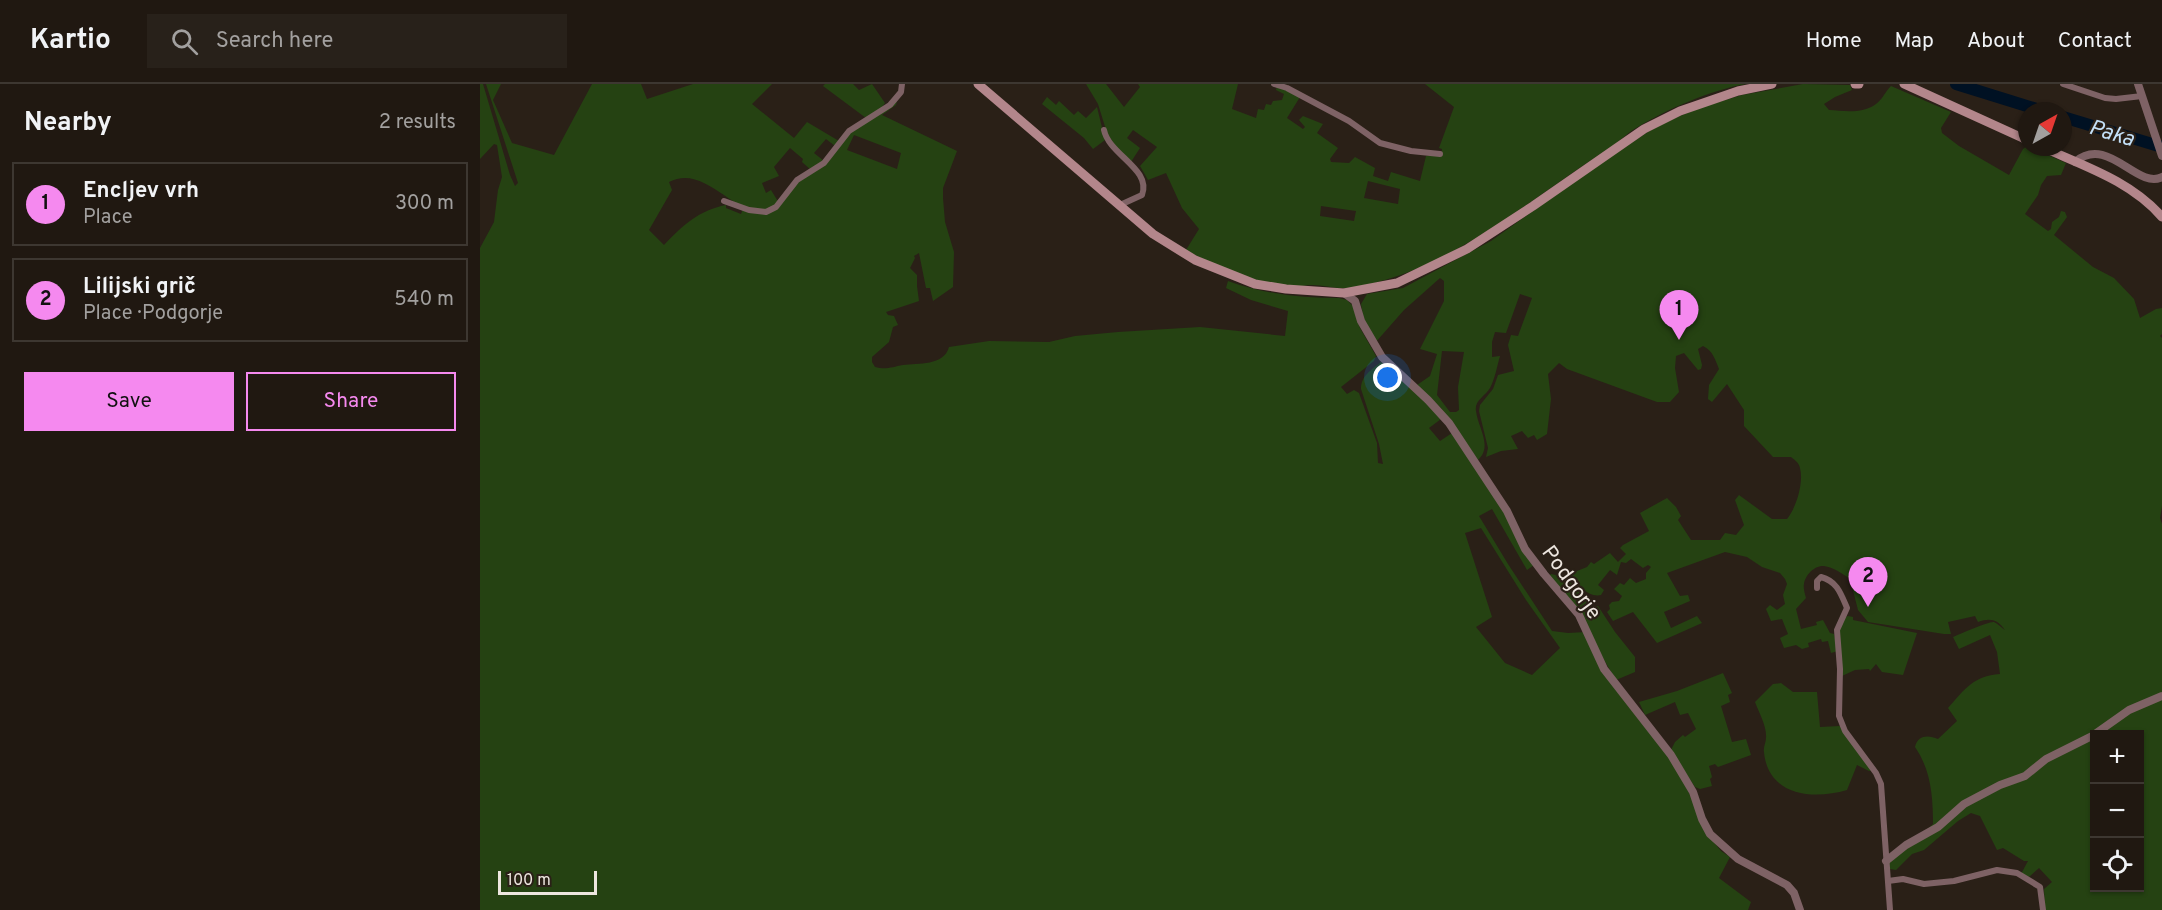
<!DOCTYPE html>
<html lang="en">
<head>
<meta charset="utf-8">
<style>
  body { margin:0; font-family:Overpass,sans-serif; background:#28211a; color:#f1f3f6 }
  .controls { position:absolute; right:18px; bottom:18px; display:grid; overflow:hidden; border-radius:0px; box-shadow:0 2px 4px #0004 }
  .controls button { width:54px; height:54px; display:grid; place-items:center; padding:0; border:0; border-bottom:2px solid #3d3731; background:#201811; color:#f1f3f6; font:30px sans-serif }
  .compass { position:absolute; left:1538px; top:18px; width:54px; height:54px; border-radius:50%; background:#201811; box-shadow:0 2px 4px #0004; rotate:40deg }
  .scale { position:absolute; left:18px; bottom:15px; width:99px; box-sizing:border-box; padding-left:6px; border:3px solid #ede6df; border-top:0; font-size:16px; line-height:21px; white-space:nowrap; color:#ede6df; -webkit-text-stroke:4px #2a2017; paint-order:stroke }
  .you { position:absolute; left:908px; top:294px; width:21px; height:21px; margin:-15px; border:4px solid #fff; border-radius:50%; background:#1a73e8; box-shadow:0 0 0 9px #1a73e833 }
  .badge { display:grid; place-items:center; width:39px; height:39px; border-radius:50%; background:#f589ef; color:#111; font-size:20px; font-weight:700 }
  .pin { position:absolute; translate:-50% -50px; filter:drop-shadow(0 2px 3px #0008) }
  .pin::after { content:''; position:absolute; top:32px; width:21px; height:18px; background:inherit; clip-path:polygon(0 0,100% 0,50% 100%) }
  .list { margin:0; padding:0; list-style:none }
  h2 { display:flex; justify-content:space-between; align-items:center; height:78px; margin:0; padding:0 24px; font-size:26px }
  h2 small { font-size:20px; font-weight:400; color:#a2a09f }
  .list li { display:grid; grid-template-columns:39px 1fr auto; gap:18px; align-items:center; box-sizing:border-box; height:84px; margin:0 12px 12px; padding:0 12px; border:2px solid #3d3731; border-radius:0px }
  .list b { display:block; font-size:22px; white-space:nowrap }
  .list p { margin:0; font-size:20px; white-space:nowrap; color:#a2a09f }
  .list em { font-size:20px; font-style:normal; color:#a2a09f }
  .actions { display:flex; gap:12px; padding:18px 24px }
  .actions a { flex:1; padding:14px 0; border:2px solid #f589ef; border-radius:0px; text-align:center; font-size:21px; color:#f589ef }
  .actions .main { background:#f589ef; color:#111 }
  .icon { flex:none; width:33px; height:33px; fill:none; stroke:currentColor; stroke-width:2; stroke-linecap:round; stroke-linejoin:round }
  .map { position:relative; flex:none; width:1682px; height:826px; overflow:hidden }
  header { display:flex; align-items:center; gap:36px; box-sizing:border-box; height:84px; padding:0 30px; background:#201811; border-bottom:2px solid #3d3731 }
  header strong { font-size:28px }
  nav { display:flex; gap:33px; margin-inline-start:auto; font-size:21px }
  .search { width:420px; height:54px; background:#28211a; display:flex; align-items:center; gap:15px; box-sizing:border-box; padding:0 21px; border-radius:0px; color:#a2a09f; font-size:22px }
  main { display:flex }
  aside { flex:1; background:#201811 }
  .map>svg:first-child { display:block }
</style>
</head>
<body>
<header>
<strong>Kartio</strong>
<div class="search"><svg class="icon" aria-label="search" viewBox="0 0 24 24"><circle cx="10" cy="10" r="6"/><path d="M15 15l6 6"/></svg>Search here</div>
<nav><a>Home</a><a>Map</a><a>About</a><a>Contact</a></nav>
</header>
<main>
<aside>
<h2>Nearby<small>2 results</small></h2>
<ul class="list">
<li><span class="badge">1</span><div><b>Encljev vrh</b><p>Place</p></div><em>300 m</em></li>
<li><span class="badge">2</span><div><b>Lilijski grič</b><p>Place · Podgorje</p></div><em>540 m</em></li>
</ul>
<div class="actions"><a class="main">Save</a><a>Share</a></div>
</aside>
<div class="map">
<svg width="1682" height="826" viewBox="0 0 1682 826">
  <rect width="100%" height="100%" fill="#2a2017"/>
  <g fill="#254212" fill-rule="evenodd">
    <path d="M0 0H3L30 91 35 102 38 99 6 0H21L13 16 32 59 74 71 112 0H161L167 15 213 0H292L272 20 314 54 327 38 359 57 355 62 346 55 334 69 344 77 331 86 322 78 323 75 310 64 294 83 299 92 282 99 286 109 291 106 299 119C263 151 230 76 189 98L192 106 169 146 184 161C202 142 219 126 246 121V124L261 130 263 125 281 129 295 125 317 99 347 78 373 45 399 31 417 17 416 21 402 31 477 67 463 104V114L465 138 474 168 473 203 453 217 450 204H446L439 169 434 172 435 174 430 184 437 191V202L439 217 406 228 408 231 414 232 418 241 413 243 409 258 392 273V278L395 283C406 286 412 283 423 281 438 279 464 282 469 263L509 257 569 258 595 252 638 248 720 243 805 252 808 227 771 216 746 204 748 197C784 210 821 214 859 214L867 216 873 222 880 244 896 272 894 277 861 303 867 310 874 306 879 309 897 359 898 379 903 380 899 360 881 305C881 292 891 286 901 278L952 324 961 335 949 344 960 357 972 349C990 374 1009 400 1024 428 1034 446 1041 464 1054 481L1047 486 1012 425 999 432 1028 480 1072 547 1088 549 1106 548 1121 582 1172 648 1200 689 1228 751 1241 767 1250 773 1239 794 1271 818 1268 826H0V164L14 138 18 106 22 93 17 61 14 60 0 75ZM374 51 421 69 417 85 367 66ZM1001 444 1046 516 1080 564 1052 591 1025 579 996 543 1012 533 985 449Z"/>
    <polygon points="345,0 373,0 379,6 392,0 405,19 399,27 386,34 343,2"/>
    <path d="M606 0H626L644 23 660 3 658 0H758L752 25 776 34 778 25 784 26 786 20 791 21 793 17 802 16 804 10 796 6 797 2 820 13 807 34 823 45 825 43 819 36 823 32 843 40 837 49 858 64 850 75 851 78 869 79 875 73 895 84 893 92 908 97 911 88 940 97 946 72H962V65L959 64 974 23 945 0H1266C1231 6 1187 25 1156 44 1147 49 1140 57 1131 63 1049 115 966 191 868 204 855 205 844 201 832 201 824 201 817 204 809 203 774 198 737 184 706 166L719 145 702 124 686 89 668 96 660 82 677 63 653 46 647 54 660 64 651 78 640 69 627 49 618 20ZM888 97 920 105 918 120 884 114ZM841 122 876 127 874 137 840 132Z"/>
    <path d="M1323 0 1370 1 1372 6 1355 13 1344 20 1349 26C1364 27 1383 30 1396 20 1402 16 1405 8 1411 2L1471 28 1461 44 1462 49 1479 62 1529 91 1543 65 1547 62 1586 79 1581 91 1567 92 1561 101 1558 111 1545 130 1568 147 1571 145 1572 138 1579 133 1581 127 1585 128 1587 133 1574 151 1613 183 1634 194 1654 215 1660 234 1676 225 1682 224V250L1680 252 1682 254V422L1680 434 1682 440V826H1565L1564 805 1572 798 1559 784 1549 793 1541 790 1548 777H1544L1523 764 1517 766 1500 732 1491 729 1478 737 1444 766 1432 770 1416 786 1410 785 1408 780 1453 740C1453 713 1451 686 1435 663 1438 651 1448 651 1458 655L1477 637 1468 624C1485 605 1493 592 1520 590L1517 568 1510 551 1479 565 1473 553C1480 550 1509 537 1514 538 1518 540 1522 544 1525 546 1517 535 1510 534 1498 538L1495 532 1468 538 1471 550H1464L1388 538 1378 526 1370 495C1363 490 1353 483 1344 482 1335 481 1325 491 1324 500 1323 504 1325 510 1326 514L1316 525 1321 545 1337 541 1336 538 1343 536 1350 549 1354 550 1358 567 1351 569 1348 557 1342 558 1341 555 1328 559 1329 563 1322 565 1316 561 1304 564 1300 554 1308 550 1302 535 1291 537 1286 525 1290 521 1297 526 1305 520 1303 511 1307 500 1305 495 1300 489 1282 483 1267 473 1245 468 1187 489 1200 512 1208 511 1210 517 1184 528 1191 544 1217 532 1222 539 1177 559 1153 528 1133 537 1127 528 1130 525 1129 521 1132 518 1139 517 1142 512 1134 505 1140 499 1144 501 1150 494 1156 499 1166 495V489L1171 483 1168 481 1163 484 1151 475 1146 479 1141 478 1137 491 1130 486 1118 501 1124 506 1121 511C1108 514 1098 500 1090 493L1092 489 1107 483 1111 478 1114 480 1130 469 1138 478 1146 470 1140 464 1143 461 1169 447 1160 429 1187 414 1196 423 1201 432 1198 436 1211 456H1240L1245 449 1256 451 1264 441 1255 416 1259 411 1292 435H1307C1316 424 1324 399 1320 384 1319 379 1315 376 1311 373H1293L1264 342V326L1247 300 1232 318 1228 315 1229 301 1239 285C1235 275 1233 267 1223 262L1218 265 1222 281 1221 285 1218 286 1204 269 1196 272 1195 284 1199 308 1190 318H1177L1087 285 1079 279 1068 290 1071 315 1067 350 1057 356 1054 351 1048 354 1042 347 1031 352 1038 365 1021 367 1006 373 1008 364 999 327 1000 321 1013 305 1018 291 1034 287 1028 261 1031 251 1038 252 1052 214 1040 210 1026 249 1015 248 1012 258V273L1020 272C1017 282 1015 295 1010 304 1005 312 994 317 996 327 998 344 1013 362 998 376L961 324 937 301 950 292 957 270 940 265 964 217V197L960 194 924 226 895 259 884 237 881 220 887 210 923 204 1011 157 1119 80 1171 46 1193 35 1219 24 1262 11ZM962 267 984 268 978 303 979 326 976 328H970L957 311ZM1614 650H1660V804H1614Z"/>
    <polygon points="567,13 576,21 579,17 594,31 598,27 606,34 617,23 625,56 613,65 604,54 562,20"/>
    <path d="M1071 490C1091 494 1102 508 1115 523L1118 522 1135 548 1155 573V588L1136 596 1120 569 1105 535 1069 492Z"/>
    <polygon points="1368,532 1373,533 1373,536 1437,549 1423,591 1402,588 1396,580 1390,587 1389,585 1375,586 1362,592 1359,542 1364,534"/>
    <polygon points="1243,589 1252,609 1248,611 1250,618 1241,622 1252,658 1266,655 1271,671 1238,683 1235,680 1229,682 1232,693 1230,695 1232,702 1220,705 1215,703 1191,666 1195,658 1203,651 1205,653 1216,645 1208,629 1200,631 1195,618 1165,631 1159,618 1197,607"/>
    <path d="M1301 599 1313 608H1337L1340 643 1360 642 1393 686 1389 687 1377 681 1367 706C1333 716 1288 712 1284 668 1283 663 1286 659 1286 654 1287 642 1279 629 1275 618L1293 600Z"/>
  </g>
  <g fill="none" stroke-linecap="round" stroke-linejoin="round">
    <g stroke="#001123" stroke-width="12">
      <polyline points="1476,0 1563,27"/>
      <polyline points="1583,33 1682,63"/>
    </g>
    <g stroke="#7e6265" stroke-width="6">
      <polyline points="794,0 807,4 869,37 900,59 931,67 960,70"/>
      <polyline points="1583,0 1625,14 1636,15 1662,12"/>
      <path d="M624 46C629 71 672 85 662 111L640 121"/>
      <polyline points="244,117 269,126 286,128 296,123 317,96 344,79 369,47 410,21 421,8 422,0"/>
      <path d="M1337 504V497L1341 493C1357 497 1361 510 1367 524L1357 546 1360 585 1359 632 1365 647 1396 689 1401 700 1410 826"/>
      <polyline points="1408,797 1423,795 1444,800 1474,797 1517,786 1537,789 1560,803 1563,826"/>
    </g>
    <g stroke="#7e6265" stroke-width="8">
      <polyline points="1658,0 1682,72"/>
      <path d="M1595 78C1628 50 1657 106 1682 93"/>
      <polyline points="864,209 875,217 881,237 902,273 948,316 969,339 1027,427 1045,465 1064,490 1099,531 1124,585 1191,671 1213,708 1222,735 1230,750 1258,775 1307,801 1314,809 1320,826"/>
      <polyline points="1615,650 1649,626 1682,612"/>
      <polyline points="1406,777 1426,761 1458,743 1484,720 1520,701 1545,692 1566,675 1614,651"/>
    </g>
    <g stroke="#b3868b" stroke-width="9">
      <polyline points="498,0 673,150 715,176 775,200 806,205 864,209 917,199 987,165 1053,122 1164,45 1200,27 1258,7 1292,0"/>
      <polyline points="1375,0 1379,0"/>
      <polyline points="1424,0 1547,56"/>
      <path d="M1562 63C1604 82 1651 97 1682 133"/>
    </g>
  </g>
  <g text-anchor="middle" stroke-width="4.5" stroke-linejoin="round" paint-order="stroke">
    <g font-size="21" fill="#ede6df" stroke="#2a2017">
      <text transform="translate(1092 498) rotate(54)" y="7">Podgorje</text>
    </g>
    <g font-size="22" font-style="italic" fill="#c4e1f9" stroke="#2a2017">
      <text transform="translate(1632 48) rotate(17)" y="8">Paka</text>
    </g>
  </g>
</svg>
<div class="controls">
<button>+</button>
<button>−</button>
<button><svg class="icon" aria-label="locate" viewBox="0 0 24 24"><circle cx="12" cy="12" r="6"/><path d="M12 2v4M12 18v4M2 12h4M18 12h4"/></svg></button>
</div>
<svg class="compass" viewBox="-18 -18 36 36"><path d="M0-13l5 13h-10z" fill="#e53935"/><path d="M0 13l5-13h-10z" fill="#a2a09f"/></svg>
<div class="scale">100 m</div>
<div class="you"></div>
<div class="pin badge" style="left:1199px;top:256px">1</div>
<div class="pin badge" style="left:1388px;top:523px">2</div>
</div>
</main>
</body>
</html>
